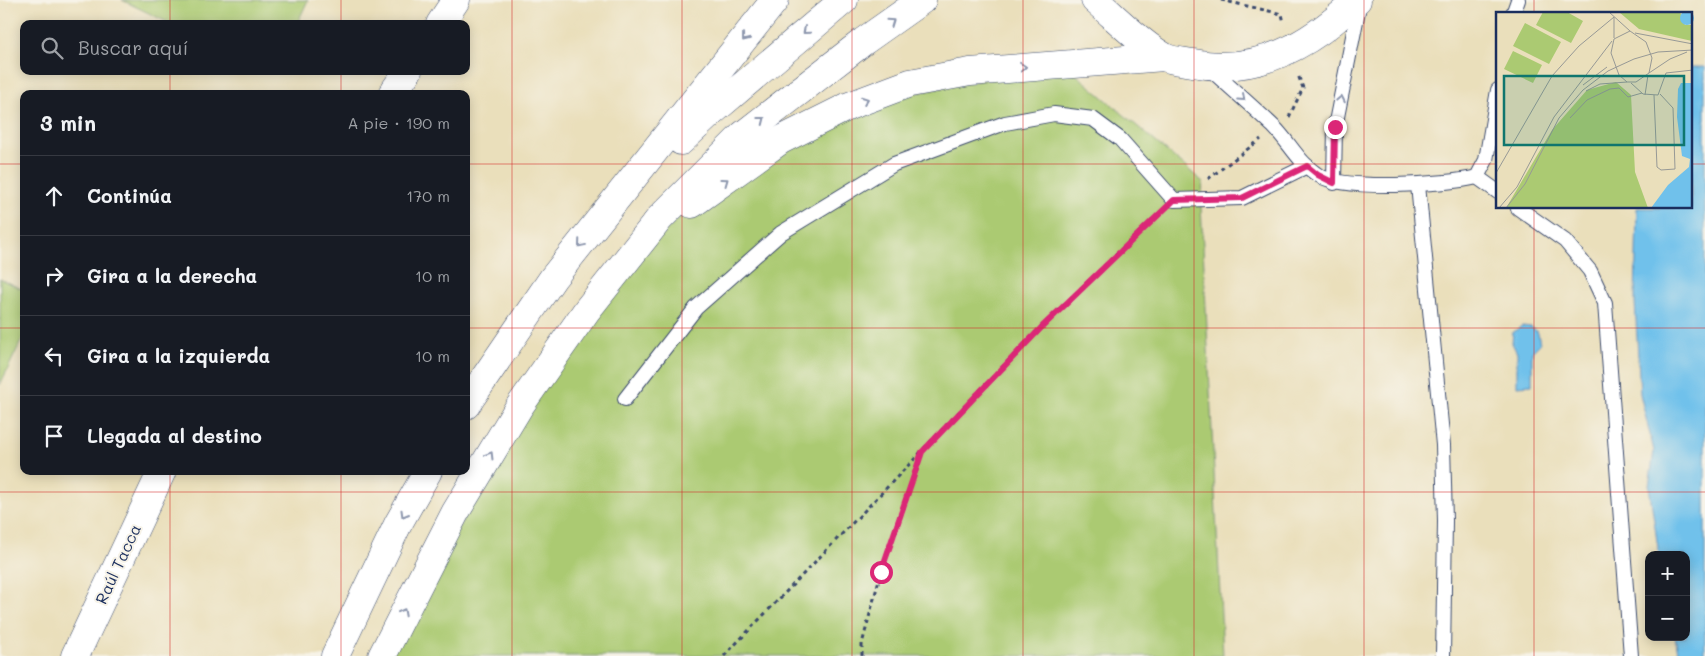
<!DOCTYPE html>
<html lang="es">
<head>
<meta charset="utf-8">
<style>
  body { margin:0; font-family:Mali,sans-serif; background:#20242c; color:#f1f3f6 }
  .controls { position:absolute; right:15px; bottom:15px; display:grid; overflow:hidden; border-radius:10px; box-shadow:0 2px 12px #0003 }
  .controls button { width:45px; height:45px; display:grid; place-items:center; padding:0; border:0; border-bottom:1px solid #363941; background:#171b24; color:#f1f3f6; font:25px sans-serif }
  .stop { position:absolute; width:15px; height:15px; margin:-11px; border:4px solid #db2777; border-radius:50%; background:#fff }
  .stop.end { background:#db2777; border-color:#fff; box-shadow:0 1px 5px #0008 }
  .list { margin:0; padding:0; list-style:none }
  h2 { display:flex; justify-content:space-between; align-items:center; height:65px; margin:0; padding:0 20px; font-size:21px }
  h2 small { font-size:16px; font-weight:400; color:#9ea1a6 }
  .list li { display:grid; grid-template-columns:32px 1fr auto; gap:15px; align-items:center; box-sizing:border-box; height:80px; padding:0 20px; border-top:1px solid #363941 }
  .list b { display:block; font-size:19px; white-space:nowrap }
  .list em { font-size:16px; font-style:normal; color:#9ea1a6 }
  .icon { flex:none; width:28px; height:28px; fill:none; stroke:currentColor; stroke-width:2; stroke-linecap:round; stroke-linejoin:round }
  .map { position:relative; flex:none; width:1705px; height:656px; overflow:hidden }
  .search { position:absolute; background:#171b24; box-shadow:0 2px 12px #0003; left:20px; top:20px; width:450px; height:55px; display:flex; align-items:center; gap:12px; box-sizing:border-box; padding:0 18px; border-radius:10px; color:#9ea1a6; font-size:19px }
  .panel { position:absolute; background:#171b24; box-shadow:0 2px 12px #0003; left:20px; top:90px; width:450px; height:385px; border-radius:10px }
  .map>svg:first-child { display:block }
</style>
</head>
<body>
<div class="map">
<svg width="1705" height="656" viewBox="0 0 1705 656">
  <rect width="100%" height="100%" fill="#f7f3e8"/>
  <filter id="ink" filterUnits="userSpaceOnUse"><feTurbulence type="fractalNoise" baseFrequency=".02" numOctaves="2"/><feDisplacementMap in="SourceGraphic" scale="10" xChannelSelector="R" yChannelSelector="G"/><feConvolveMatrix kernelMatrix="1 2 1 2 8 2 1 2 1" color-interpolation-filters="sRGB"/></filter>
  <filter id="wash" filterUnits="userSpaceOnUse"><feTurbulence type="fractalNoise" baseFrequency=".0096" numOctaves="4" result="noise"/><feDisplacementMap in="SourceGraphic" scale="20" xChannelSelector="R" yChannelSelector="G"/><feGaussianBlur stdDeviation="1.12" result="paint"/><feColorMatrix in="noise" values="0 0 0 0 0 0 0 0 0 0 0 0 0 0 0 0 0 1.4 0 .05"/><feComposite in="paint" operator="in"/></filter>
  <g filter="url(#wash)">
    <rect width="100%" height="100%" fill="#eadfbb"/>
    <g fill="#abca72" stroke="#637c68">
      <polygon points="122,0 308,0 297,24 171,24"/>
      <polygon points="1064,64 1203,182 1201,206 1223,656 382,656 587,310 691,205 849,106"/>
      <polygon points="0,279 24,290 24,335 0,385"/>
    </g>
    <g fill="#70c1eb" stroke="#4678a4">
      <polygon points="1691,67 1705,67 1705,656 1679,656 1675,637 1686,637 1686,555 1659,555 1649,486 1654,451 1640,394 1635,301 1637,208 1691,208"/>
      <polygon points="1522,326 1531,327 1538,333 1540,344 1532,352 1532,385 1517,386 1517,353 1512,343 1513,332"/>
    </g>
  </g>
  <g filter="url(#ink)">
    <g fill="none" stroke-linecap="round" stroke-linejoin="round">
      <defs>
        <g id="lane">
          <polyline points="1513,14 1518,0"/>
          <path d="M1209 68C1231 88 1253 107 1274 127 1289 142 1300 164 1318 175 1344 191 1446 185 1477 177L1486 160 1498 90"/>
          <polyline points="1477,177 1498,192"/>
          <polyline points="1334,183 1335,127 1360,1"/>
          <polyline points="1418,185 1443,445 1445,521 1443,656"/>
          <polyline points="1518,208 1565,241 1590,271 1605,303 1631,656"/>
          <polyline points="625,399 696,308 781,233 894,164 1005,123 1054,114 1093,119 1120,139 1174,200 1242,198 1307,166"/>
        </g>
        <g id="street">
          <polyline points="440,24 456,0"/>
          <polyline points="392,94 408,71"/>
          <polyline points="75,656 162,471"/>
        </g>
        <path id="secondary" d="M1095 0C1116 18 1139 42 1163 56 1170 61 1184 61 1193 63 1258 76 1312 44 1357 0"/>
        <g id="highway">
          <polyline points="681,141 713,111 844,0"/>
          <polyline points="692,204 781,140 849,106 910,83 970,72 1164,57"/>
          <polyline points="466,405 553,278 775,0"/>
          <polyline points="335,656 398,524 428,471"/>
          <polyline points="382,656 455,513 519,407 587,310 660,218 743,135 864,41 922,0"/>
        </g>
      </defs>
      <use href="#lane" stroke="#3a496c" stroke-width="16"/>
      <use href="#street" stroke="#3a496c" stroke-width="29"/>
      <use href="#secondary" stroke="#3a496c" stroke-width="29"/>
      <use href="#highway" stroke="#3a496c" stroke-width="29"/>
      <g stroke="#3a496c" stroke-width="3" stroke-dasharray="4 4" stroke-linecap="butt">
        <polyline points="1221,0 1282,14 1284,23"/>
        <polyline points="1289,117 1303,88 1298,75"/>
        <polyline points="1208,179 1261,139"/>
        <polyline points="724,656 1042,327 1160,213"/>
        <polyline points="862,656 862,644 881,572 921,456"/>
      </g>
      <use href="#lane" stroke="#fff" stroke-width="14"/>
      <use href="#street" stroke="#fff" stroke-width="28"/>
      <use href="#secondary" stroke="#fff" stroke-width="28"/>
      <use href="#highway" stroke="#fff" stroke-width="28"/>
    </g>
    <defs><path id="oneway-chevron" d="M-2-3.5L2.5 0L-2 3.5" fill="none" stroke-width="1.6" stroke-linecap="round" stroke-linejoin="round" transform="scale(1.25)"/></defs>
    <g stroke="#8d97ae">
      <use href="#oneway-chevron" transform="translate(891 22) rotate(-35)"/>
      <use href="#oneway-chevron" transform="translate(806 31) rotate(139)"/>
      <use href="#oneway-chevron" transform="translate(745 38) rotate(128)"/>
      <use href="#oneway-chevron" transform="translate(1023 67) rotate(-5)"/>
      <use href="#oneway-chevron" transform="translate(1242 98) rotate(42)"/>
      <use href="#oneway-chevron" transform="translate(1341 99) rotate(-79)"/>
      <use href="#oneway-chevron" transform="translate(865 100) rotate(-21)"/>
      <use href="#oneway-chevron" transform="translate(762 120) rotate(-38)"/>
      <use href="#oneway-chevron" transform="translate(725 181) rotate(-36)"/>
      <use href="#oneway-chevron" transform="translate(581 244) rotate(130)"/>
      <use href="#oneway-chevron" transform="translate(490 455) rotate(-59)"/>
      <use href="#oneway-chevron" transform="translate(404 514) rotate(120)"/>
      <use href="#oneway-chevron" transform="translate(403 612) rotate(-62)"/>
    </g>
  </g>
  <g fill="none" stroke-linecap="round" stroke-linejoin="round" filter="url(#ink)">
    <polyline stroke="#db2777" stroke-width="6" points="881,572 922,452 1042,327 1174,200 1242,198 1307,166 1318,175 1334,183 1335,127"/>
  </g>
  <path fill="none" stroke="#d62828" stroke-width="1" stroke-opacity="0.55" d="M170 0V24M341 0V24M512 0V656M682 0V656M852 0V656M1023 0V656M1194 0V656M1364 0V656M1534 0V14M170 71V94M341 71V94M0 164H24M466 164H1498M1691 164H1705M1534 208V656M0 328H24M466 328H1705M170 471V656M341 471V656M0 492H1705"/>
  <g text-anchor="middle" stroke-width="4" stroke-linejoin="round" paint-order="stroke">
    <g font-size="16" fill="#1b2f5e" stroke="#f7f3e8">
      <text transform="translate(118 564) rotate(-65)" y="6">Raúl Tacca</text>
    </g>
  </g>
  <g transform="translate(1496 12)">
    <rect width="196" height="196" fill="#eadfbb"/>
    <path d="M47 0H71L87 9 75 31 40 13ZM123 0H184L189 13H196V29L143 17ZM29 11 65 30 53 52 17 34ZM17 39 46 53 37 71 8 57ZM120 70 135 83 139 160 152 196H10L56 118 91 78Z" fill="#abca72"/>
    <path d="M184 6a7 7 0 1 1 14 0a7 7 0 1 1-14 0ZM185 71H196V196H155L172 173 193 155 194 147 186 144 181 105 182 77Z" fill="#70c1eb"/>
    <path fill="none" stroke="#979996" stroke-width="1" d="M113 0 134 19M118 5V26M134 19 150 30 156 46 153 61 140 70H131L123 63 115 41 118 27ZM139 21 197 32M153 61 174 47 191 40M135 71 147 82 162 83 170 61 197 58M87 73 111 55M90 79 104 72 131 70M149 83 152 63M158 83 161 155 165 158 179 157 177 96 164 82M74 106 91 88 114 77 123 76 132 85 146 81M0 161 56 64 83 34 118 5M3 196 21 175 58 105 116 29M10 196 29 172 63 106 87 78 112 59 138 47 162 40 197 38"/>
    <path fill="#0f766e" fill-opacity="0.15" stroke="#0f766e" stroke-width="2.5" d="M8 64H188V133H8Z"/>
    <rect width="196" height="196" fill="none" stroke="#1b2f5e" stroke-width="2.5"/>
  </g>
</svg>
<div class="controls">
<button>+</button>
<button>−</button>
</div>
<div class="stop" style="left:881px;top:572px"></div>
<div class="stop end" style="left:1335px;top:127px"></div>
<div class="search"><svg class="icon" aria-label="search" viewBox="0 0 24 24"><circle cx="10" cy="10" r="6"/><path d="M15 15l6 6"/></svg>Buscar aquí</div>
<section class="panel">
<h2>3 min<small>A pie · 190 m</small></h2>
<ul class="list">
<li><svg class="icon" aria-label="ahead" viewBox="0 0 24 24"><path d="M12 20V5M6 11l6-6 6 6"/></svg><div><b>Continúa</b></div><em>170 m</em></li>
<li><svg class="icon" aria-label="right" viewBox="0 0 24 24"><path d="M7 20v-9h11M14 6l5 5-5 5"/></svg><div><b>Gira a la derecha</b></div><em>10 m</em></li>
<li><svg class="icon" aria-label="left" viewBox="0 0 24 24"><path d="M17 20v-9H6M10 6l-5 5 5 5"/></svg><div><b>Gira a la izquierda</b></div><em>10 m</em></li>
<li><svg class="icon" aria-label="arrive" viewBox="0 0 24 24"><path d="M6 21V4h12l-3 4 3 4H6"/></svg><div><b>Llegada al destino</b></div></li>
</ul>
</section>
</div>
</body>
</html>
